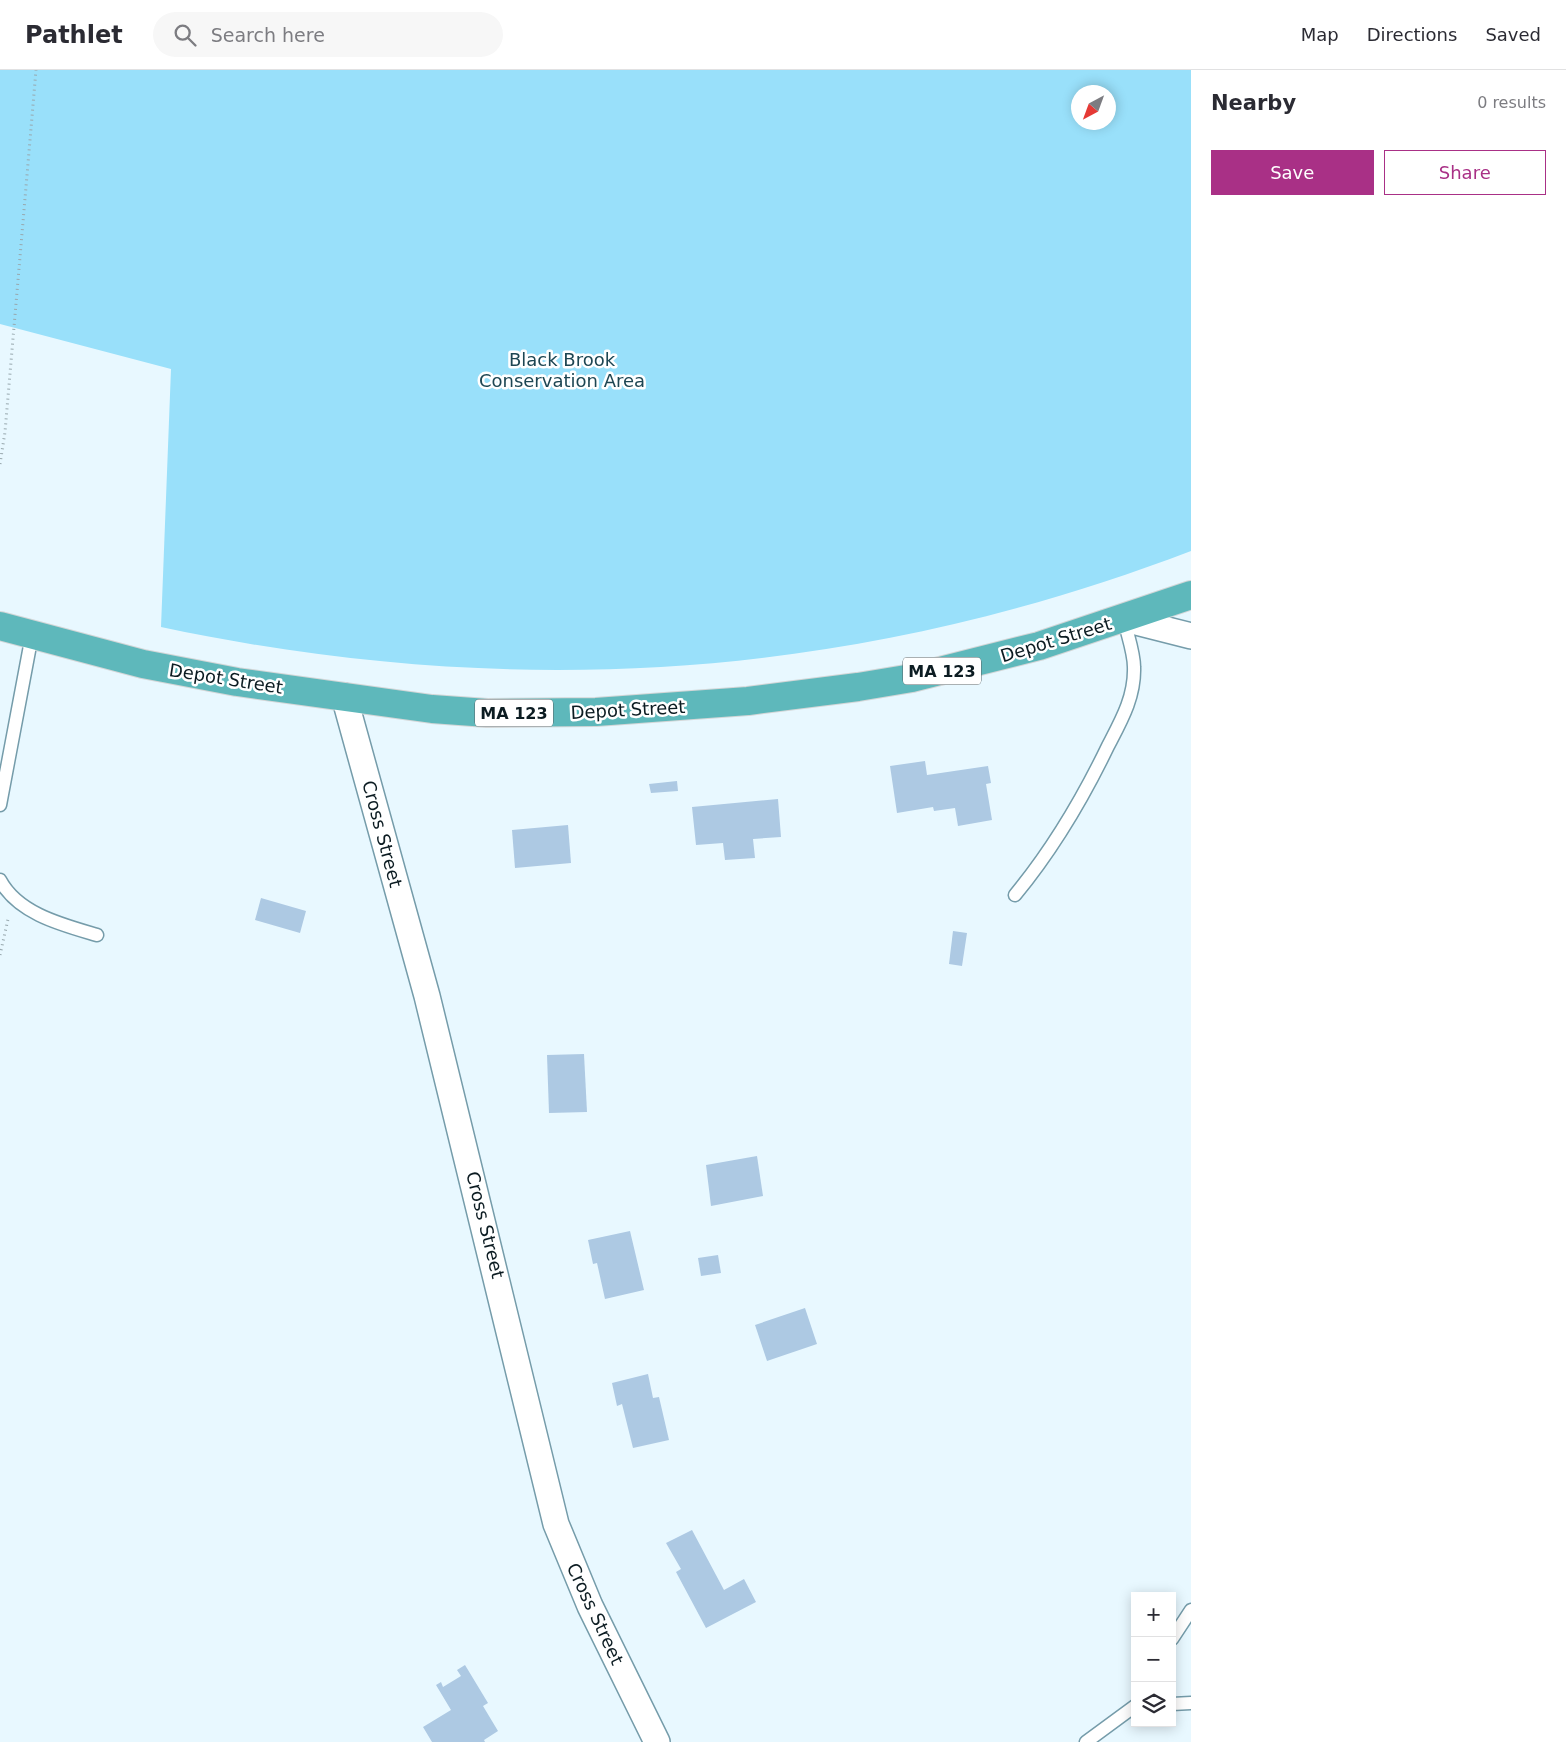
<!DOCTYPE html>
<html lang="en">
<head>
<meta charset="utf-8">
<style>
  body { margin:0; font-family:"DejaVu Sans",sans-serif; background:#f7f7f7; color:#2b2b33 }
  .controls { position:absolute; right:15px; bottom:15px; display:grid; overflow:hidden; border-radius:0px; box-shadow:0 2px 12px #0003 }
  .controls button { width:45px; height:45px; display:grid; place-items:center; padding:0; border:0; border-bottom:1px solid #e1e1e2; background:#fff; color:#2b2b33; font:25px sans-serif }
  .compass { position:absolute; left:1071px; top:15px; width:45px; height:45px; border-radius:50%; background:#fff; box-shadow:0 2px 12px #0003; rotate:221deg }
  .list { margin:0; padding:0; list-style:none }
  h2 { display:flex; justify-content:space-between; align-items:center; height:65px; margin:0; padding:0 20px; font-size:21px }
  h2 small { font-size:16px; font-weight:400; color:#7c7c81 }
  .actions { display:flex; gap:10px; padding:15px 20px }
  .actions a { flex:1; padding:11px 0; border:1px solid #a93086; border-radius:0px; text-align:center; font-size:18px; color:#a93086 }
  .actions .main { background:#a93086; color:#fff }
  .icon { flex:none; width:28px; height:28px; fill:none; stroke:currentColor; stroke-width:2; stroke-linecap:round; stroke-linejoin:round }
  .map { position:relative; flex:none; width:1191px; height:1672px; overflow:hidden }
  header { display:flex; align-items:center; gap:30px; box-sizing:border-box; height:70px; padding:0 25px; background:#fff; border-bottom:1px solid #e1e1e2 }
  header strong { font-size:24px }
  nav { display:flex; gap:28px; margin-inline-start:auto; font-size:18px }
  .search { width:350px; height:45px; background:#f7f7f7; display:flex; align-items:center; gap:12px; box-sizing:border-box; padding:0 18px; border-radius:28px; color:#7c7c81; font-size:19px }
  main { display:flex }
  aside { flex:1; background:#fff }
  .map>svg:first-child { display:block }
</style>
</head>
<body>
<header>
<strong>Pathlet</strong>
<div class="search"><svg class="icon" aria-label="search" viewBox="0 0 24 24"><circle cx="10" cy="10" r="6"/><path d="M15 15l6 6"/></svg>Search here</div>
<nav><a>Map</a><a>Directions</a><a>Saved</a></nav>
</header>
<main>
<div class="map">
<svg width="1191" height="1672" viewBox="0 0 1191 1672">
  <rect width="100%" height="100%" fill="#e8f8ff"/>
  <path fill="#99e0fa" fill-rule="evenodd" d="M0 0H1191V481C854 610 514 632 161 557L171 299 0 254ZM1078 22H1108V52H1078Z"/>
  <g fill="#adc9e3">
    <polygon points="925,691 927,705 988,696 991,713 986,714 992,750 958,756 955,738 934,741 933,737 897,743 890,696"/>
    <polygon points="677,711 678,721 651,723 649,714"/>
    <polygon points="778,729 781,767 753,769 755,788 725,790 723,773 696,775 692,737"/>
    <polygon points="568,755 571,793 515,798 512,760"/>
    <polygon points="261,828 306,841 300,863 255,850"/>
    <polygon points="953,861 967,863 962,896 949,894"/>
    <polygon points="584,984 587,1042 549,1043 547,985"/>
    <polygon points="757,1086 763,1126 711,1136 706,1095"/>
    <polygon points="630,1161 644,1220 605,1229 597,1193 593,1194 588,1170"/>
    <polygon points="718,1185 721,1203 701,1206 698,1188"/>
    <polygon points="805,1238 817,1274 767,1291 755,1255"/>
    <polygon points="648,1304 653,1328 659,1327 669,1370 633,1378 622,1334 617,1336 612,1313"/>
    <polygon points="692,1460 724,1520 744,1509 756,1532 706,1558 676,1502 681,1499 666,1473"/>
    <polygon points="465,1595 488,1633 483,1636 498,1661 484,1670 485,1672 432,1672 423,1657 451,1640 436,1615 441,1612 443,1617 461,1606 457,1600"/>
  </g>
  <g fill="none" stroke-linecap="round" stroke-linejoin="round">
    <defs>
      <g id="service">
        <polyline points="0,735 32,565"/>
        <path d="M0 810C18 844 63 855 97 865"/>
        <path d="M1015 825C1053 779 1082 730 1108 676 1121 651 1135 627 1134 597 1134 582 1127 564 1124 549"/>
        <polyline points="1172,1569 1191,1540"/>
        <polyline points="1172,1634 1191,1633"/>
        <polyline points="1086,1672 1135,1636"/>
      </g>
      <g id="minor">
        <polyline points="1124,549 1191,566"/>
        <polyline points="344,626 427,926 556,1454 590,1536 657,1672"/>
      </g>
      <polyline id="trunk" points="0,556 143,594 237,612 432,639 487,643 596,642 748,631 858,617 912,608 1039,576 1191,525"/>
    </defs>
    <use href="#service" stroke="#759caa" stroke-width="15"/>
    <use href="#minor" stroke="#759caa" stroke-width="28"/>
    <use href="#trunk" stroke="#d3d6d7" stroke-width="30"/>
    <g stroke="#98a8ae" stroke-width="3" stroke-dasharray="1 4" stroke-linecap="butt">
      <polyline points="0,394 5,362 36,0"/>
      <polyline points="0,885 8,849"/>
    </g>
    <use href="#service" stroke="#fff" stroke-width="12"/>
    <use href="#minor" stroke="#fff" stroke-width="25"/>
    <use href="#trunk" stroke="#5eb8bb" stroke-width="28"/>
  </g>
  <g text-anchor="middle" stroke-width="5" stroke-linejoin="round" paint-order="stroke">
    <g fill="#fff" stroke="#556064" stroke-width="1">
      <rect x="903" y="587.5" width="78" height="27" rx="4"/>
      <rect x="475" y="629.5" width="78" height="27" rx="4"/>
    </g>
    <g font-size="16" font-weight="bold" fill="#0c1c22">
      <text x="942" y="607">MA 123</text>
      <text x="514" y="649">MA 123</text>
    </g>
    <g font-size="18" fill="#1d4653" stroke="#fff">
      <text x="562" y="296">Black Brook<tspan x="562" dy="21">Conservation Area</tspan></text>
    </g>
    <g font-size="18" fill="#0c1c22" stroke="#fff">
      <text transform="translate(1056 570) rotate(-17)" y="6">Depot Street</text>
      <text transform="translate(226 609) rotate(9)" y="6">Depot Street</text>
      <text transform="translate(628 640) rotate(-3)" y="6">Depot Street</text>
      <text transform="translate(382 764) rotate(75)" y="6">Cross Street</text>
      <text transform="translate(485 1155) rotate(76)" y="6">Cross Street</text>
      <text transform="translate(595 1544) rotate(65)" y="6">Cross Street</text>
    </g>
  </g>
</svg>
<div class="controls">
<button>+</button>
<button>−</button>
<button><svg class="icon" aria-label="layers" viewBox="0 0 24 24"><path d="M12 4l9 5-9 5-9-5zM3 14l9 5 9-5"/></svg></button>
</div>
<svg class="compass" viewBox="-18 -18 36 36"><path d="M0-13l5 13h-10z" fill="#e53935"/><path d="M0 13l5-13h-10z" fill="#7c7c81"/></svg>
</div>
<aside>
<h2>Nearby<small>0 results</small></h2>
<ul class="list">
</ul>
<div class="actions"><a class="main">Save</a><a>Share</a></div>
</aside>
</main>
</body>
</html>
